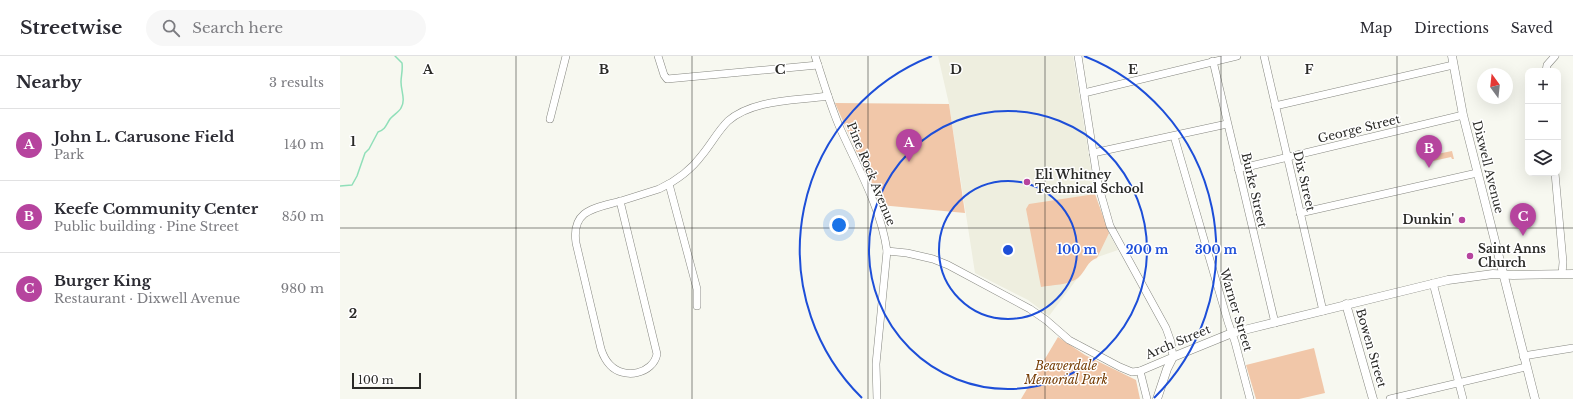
<!DOCTYPE html>
<html lang="en">
<head>
<meta charset="utf-8">
<style>
  body { margin:0; font-family:"Libre Baskerville",serif; background:#f7f7f7; color:#2b2b33 }
  .controls { position:absolute; right:12px; top:12px; display:grid; overflow:hidden; border-radius:8px; box-shadow:0 4px 16px #0002 }
  .controls button { width:36px; height:36px; display:grid; place-items:center; padding:0; border:0; border-bottom:1px solid #e1e1e2; background:#fff; color:#2b2b33; font:20px sans-serif }
  .compass { position:absolute; left:1137px; top:12px; width:36px; height:36px; border-radius:50%; background:#fff; box-shadow:0 4px 16px #0002; rotate:345deg }
  .scale { position:absolute; left:12px; bottom:10px; width:69px; box-sizing:border-box; padding-left:4px; border:2px solid #2a2a27; border-top:0; font-size:11px; line-height:14px; white-space:nowrap; color:#2a2a27; -webkit-text-stroke:3px #fff; paint-order:stroke }
  .you { position:absolute; left:499px; top:169px; width:14px; height:14px; margin:-10px; border:3px solid #fff; border-radius:50%; background:#1a73e8; box-shadow:0 0 0 6px #1a73e833 }
  .badge { display:grid; place-items:center; width:26px; height:26px; border-radius:50%; background:#b6449e; color:#fff; font-size:13px; font-weight:700 }
  .pin { position:absolute; translate:-50% -33px; filter:drop-shadow(0 1px 2px #0008) }
  .pin::after { content:''; position:absolute; top:21px; width:14px; height:12px; background:inherit; clip-path:polygon(0 0,100% 0,50% 100%) }
  .list { margin:0; padding:0; list-style:none }
  h2 { display:flex; justify-content:space-between; align-items:center; height:52px; margin:0; padding:0 16px; font-size:17px }
  h2 small { font-size:13px; font-weight:400; color:#7c7c81 }
  .list li { display:grid; grid-template-columns:26px 1fr auto; gap:12px; align-items:center; box-sizing:border-box; height:72px; padding:0 16px; border-top:1px solid #e1e1e2 }
  .list b { display:block; font-size:15px; white-space:nowrap }
  .list p { margin:0; font-size:13px; white-space:nowrap; color:#7c7c81 }
  .list em { font-size:13px; font-style:normal; color:#7c7c81 }
  .icon { flex:none; width:22px; height:22px; fill:none; stroke:currentColor; stroke-width:2; stroke-linecap:round; stroke-linejoin:round }
  .map { position:relative; flex:none; width:1233px; height:343px; overflow:hidden }
  header { display:flex; align-items:center; gap:24px; box-sizing:border-box; height:56px; padding:0 20px; background:#fff; border-bottom:1px solid #e1e1e2 }
  header strong { font-size:19px }
  nav { display:flex; gap:22px; margin-inline-start:auto; font-size:14px }
  .search { width:280px; height:36px; background:#f7f7f7; display:flex; align-items:center; gap:10px; box-sizing:border-box; padding:0 14px; border-radius:22px; color:#7c7c81; font-size:15px }
  main { display:flex }
  aside { flex:1; background:#fff }
  .map>svg:first-child { display:block }
</style>
</head>
<body>
<header>
<strong>Streetwise</strong>
<div class="search"><svg class="icon" aria-label="search" viewBox="0 0 24 24"><circle cx="10" cy="10" r="6"/><path d="M15 15l6 6"/></svg>Search here</div>
<nav><a>Map</a><a>Directions</a><a>Saved</a></nav>
</header>
<main>
<aside>
<h2>Nearby<small>3 results</small></h2>
<ul class="list">
<li><span class="badge">A</span><div><b>John L. Carusone Field</b><p>Park</p></div><em>140 m</em></li>
<li><span class="badge">B</span><div><b>Keefe Community Center</b><p>Public building · Pine Street</p></div><em>850 m</em></li>
<li><span class="badge">C</span><div><b>Burger King</b><p>Restaurant · Dixwell Avenue</p></div><em>980 m</em></li>
</ul>
</aside>
<div class="map">
<svg width="1233" height="343" viewBox="0 0 1233 343">
  <rect width="100%" height="100%" fill="#f7f8f0"/>
  <polygon fill="#eeeedf" points="598,0 733,0 755,138 769,177 778,194 752,203 709,260 688,244 635,217 609,48"/>
  <g fill="#f1c7a9">
    <polygon points="495,47 609,48 625,157 540,149"/>
    <polygon points="1112,95 1114,103 1112,103 1111,101 1093,105 1092,99"/>
    <path d="M755 138 769 177 757 202C747 205 746 215 738 222 729 229 712 229 701 231L686 153 689 148Z"/>
    <polygon points="718,281 745,299 796,324 800,343 681,343"/>
    <polygon points="974,292 985,337 959,343 916,343 906,309"/>
  </g>
  <g fill="none" stroke-linecap="round" stroke-linejoin="round">
    <path stroke="#90dfb9" stroke-width="1.5" d="M0 130 12 129 17 120 25 97 29 93 38 76C46 73 46 69 50 63 53 59 59 56 61 52 66 44 61 35 61 26 61 20 63 14 62 7L55 0"/>
    <defs>
      <g id="minor">
        <polyline points="318,0 324,19 327,23 478,9"/>
        <path d="M475 0C483 24 490 49 500 72 518 112 541 152 547 195L536 308 537 343"/>
        <polyline points="924,0 983,255"/>
        <polyline points="873,5 935,267"/>
        <polyline points="1206,15 1207,9 1215,0"/>
        <polyline points="744,37 897,0"/>
        <polyline points="935,50 1113,9"/>
        <polyline points="210,63 226,0"/>
        <polyline points="834,80 888,266 895,286 910,343"/>
        <polyline points="753,97 887,68"/>
        <polyline points="898,113 1123,59"/>
        <polyline points="1215,117 1223,206 1222,218"/>
        <polyline points="329,128 357,233 357,250"/>
        <path d="M280 145 317 298C313 318 284 324 270 309 266 305 263 299 261 293L236 187C231 153 256 152 281 145 294 141 306 137 319 133 336 125 351 114 362 99 371 88 378 75 388 65 413 43 456 45 488 40"/>
        <polyline points="960,157 1137,117"/>
        <polyline points="547,195 567,197 593,203 608,209 690,253 706,264 729,284 780,311 792,316 800,315 833,301 831,286 826,272 770,170 758,128 738,0"/>
        <polyline points="1093,227 1123,343"/>
        <polyline points="1183,300 1233,292"/>
        <polyline points="800,315 807,343"/>
        <polyline points="1050,343 1186,311"/>
      </g>
      <g id="major">
        <polyline points="1112,0 1123,59 1195,343"/>
        <polyline points="1006,248 1033,343"/>
        <polyline points="817,343 827,313 833,301 892,277 1108,224 1153,218 1173,219 1233,218"/>
      </g>
    </defs>
    <use href="#minor" stroke="#868780" stroke-width="8"/>
    <use href="#major" stroke="#868780" stroke-width="9"/>
    <use href="#minor" stroke="#fff" stroke-width="7"/>
    <use href="#major" stroke="#fff" stroke-width="8"/>
  </g>
  <path fill="none" stroke="#2a2a27" stroke-width="1" stroke-opacity="0.55" d="M176 0V343M352 0V343M528 0V343M705 0V343M881 0V343M1057 0V343M0 172H1233"/>
  <g fill="none" stroke="#1d4ed8" stroke-width="2">
    <circle cx="668" cy="194" r="69"/>
    <circle cx="668" cy="194" r="139"/>
    <path d="M522 342A208 208 0 0 1 592 0M744 0A208 208 0 0 1 814 342"/>
  </g>
  <g fill="#b6449e" stroke="#fff" stroke-width="1.5">
    <circle cx="687" cy="126" r="4"/>
    <circle cx="1122" cy="164" r="4"/>
    <circle cx="1130" cy="200" r="4"/>
  </g>
  <g text-anchor="middle" stroke-width="3" stroke-linejoin="round" paint-order="stroke">
    <g font-size="12" fill="#2a2a27" stroke="#fff">
      <text transform="translate(1019 73) rotate(-14)" y="4">George Street</text>
      <text transform="translate(1148 111) rotate(76)" y="4">Dixwell Avenue</text>
      <text transform="translate(531 118) rotate(68)" y="4">Pine Rock Avenue</text>
      <text transform="translate(964 125) rotate(77)" y="4">Dix Street</text>
      <text transform="translate(914 134) rotate(77)" y="4">Burke Street</text>
      <text transform="translate(896 254) rotate(73)" y="4">Warner Street</text>
      <text transform="translate(838 286) rotate(-23)" y="4">Arch Street</text>
      <text transform="translate(1031 292) rotate(74)" y="4">Bowen Street</text>
    </g>
    <g font-size="12" font-weight="bold" fill="#2a2a27" stroke="#fff" text-anchor="start">
      <text x="695" y="123">Eli Whitney<tspan x="695" dy="14">Technical School</tspan></text>
      <text x="1114" y="168" text-anchor="end">Dunkin'</text>
      <text x="1138" y="197">Saint Anns<tspan x="1138" dy="14">Church</tspan></text>
    </g>
    <g font-size="12" font-style="italic" fill="#743b02" stroke="#fff">
      <text x="726" y="314">Beaverdale<tspan x="726" dy="14">Memorial Park</tspan></text>
    </g>
  </g>
  <g font-size="13" text-anchor="middle" font-weight="bold" fill="#2a2a27" stroke="#fff" stroke-width="3" stroke-linejoin="round" paint-order="stroke">
    <text x="88" y="18">A</text>
    <text x="264" y="18">B</text>
    <text x="440" y="18">C</text>
    <text x="616" y="18">D</text>
    <text x="793" y="18">E</text>
    <text x="969" y="18">F</text>
    <text x="13" y="90">1</text>
    <text x="13" y="262">2</text>
  </g>
  <circle cx="668" cy="194" r="6" fill="#1d4ed8" stroke="#fff" stroke-width="2"/>
  <g font-size="12" text-anchor="middle" font-weight="bold" fill="#1d4ed8" stroke="#fff" stroke-width="3" stroke-linejoin="round" paint-order="stroke">
    <text x="737" y="198">100 m</text>
    <text x="807" y="198">200 m</text>
    <text x="876" y="198">300 m</text>
  </g>
</svg>
<div class="controls">
<button>+</button>
<button>−</button>
<button><svg class="icon" aria-label="layers" viewBox="0 0 24 24"><path d="M12 4l9 5-9 5-9-5zM3 14l9 5 9-5"/></svg></button>
</div>
<svg class="compass" viewBox="-18 -18 36 36"><path d="M0-13l5 13h-10z" fill="#e53935"/><path d="M0 13l5-13h-10z" fill="#7c7c81"/></svg>
<div class="scale">100 m</div>
<div class="you"></div>
<div class="pin badge" style="left:569px;top:106px">A</div>
<div class="pin badge" style="left:1089px;top:112px">B</div>
<div class="pin badge" style="left:1183px;top:180px">C</div>
</div>
</main>
</body>
</html>
